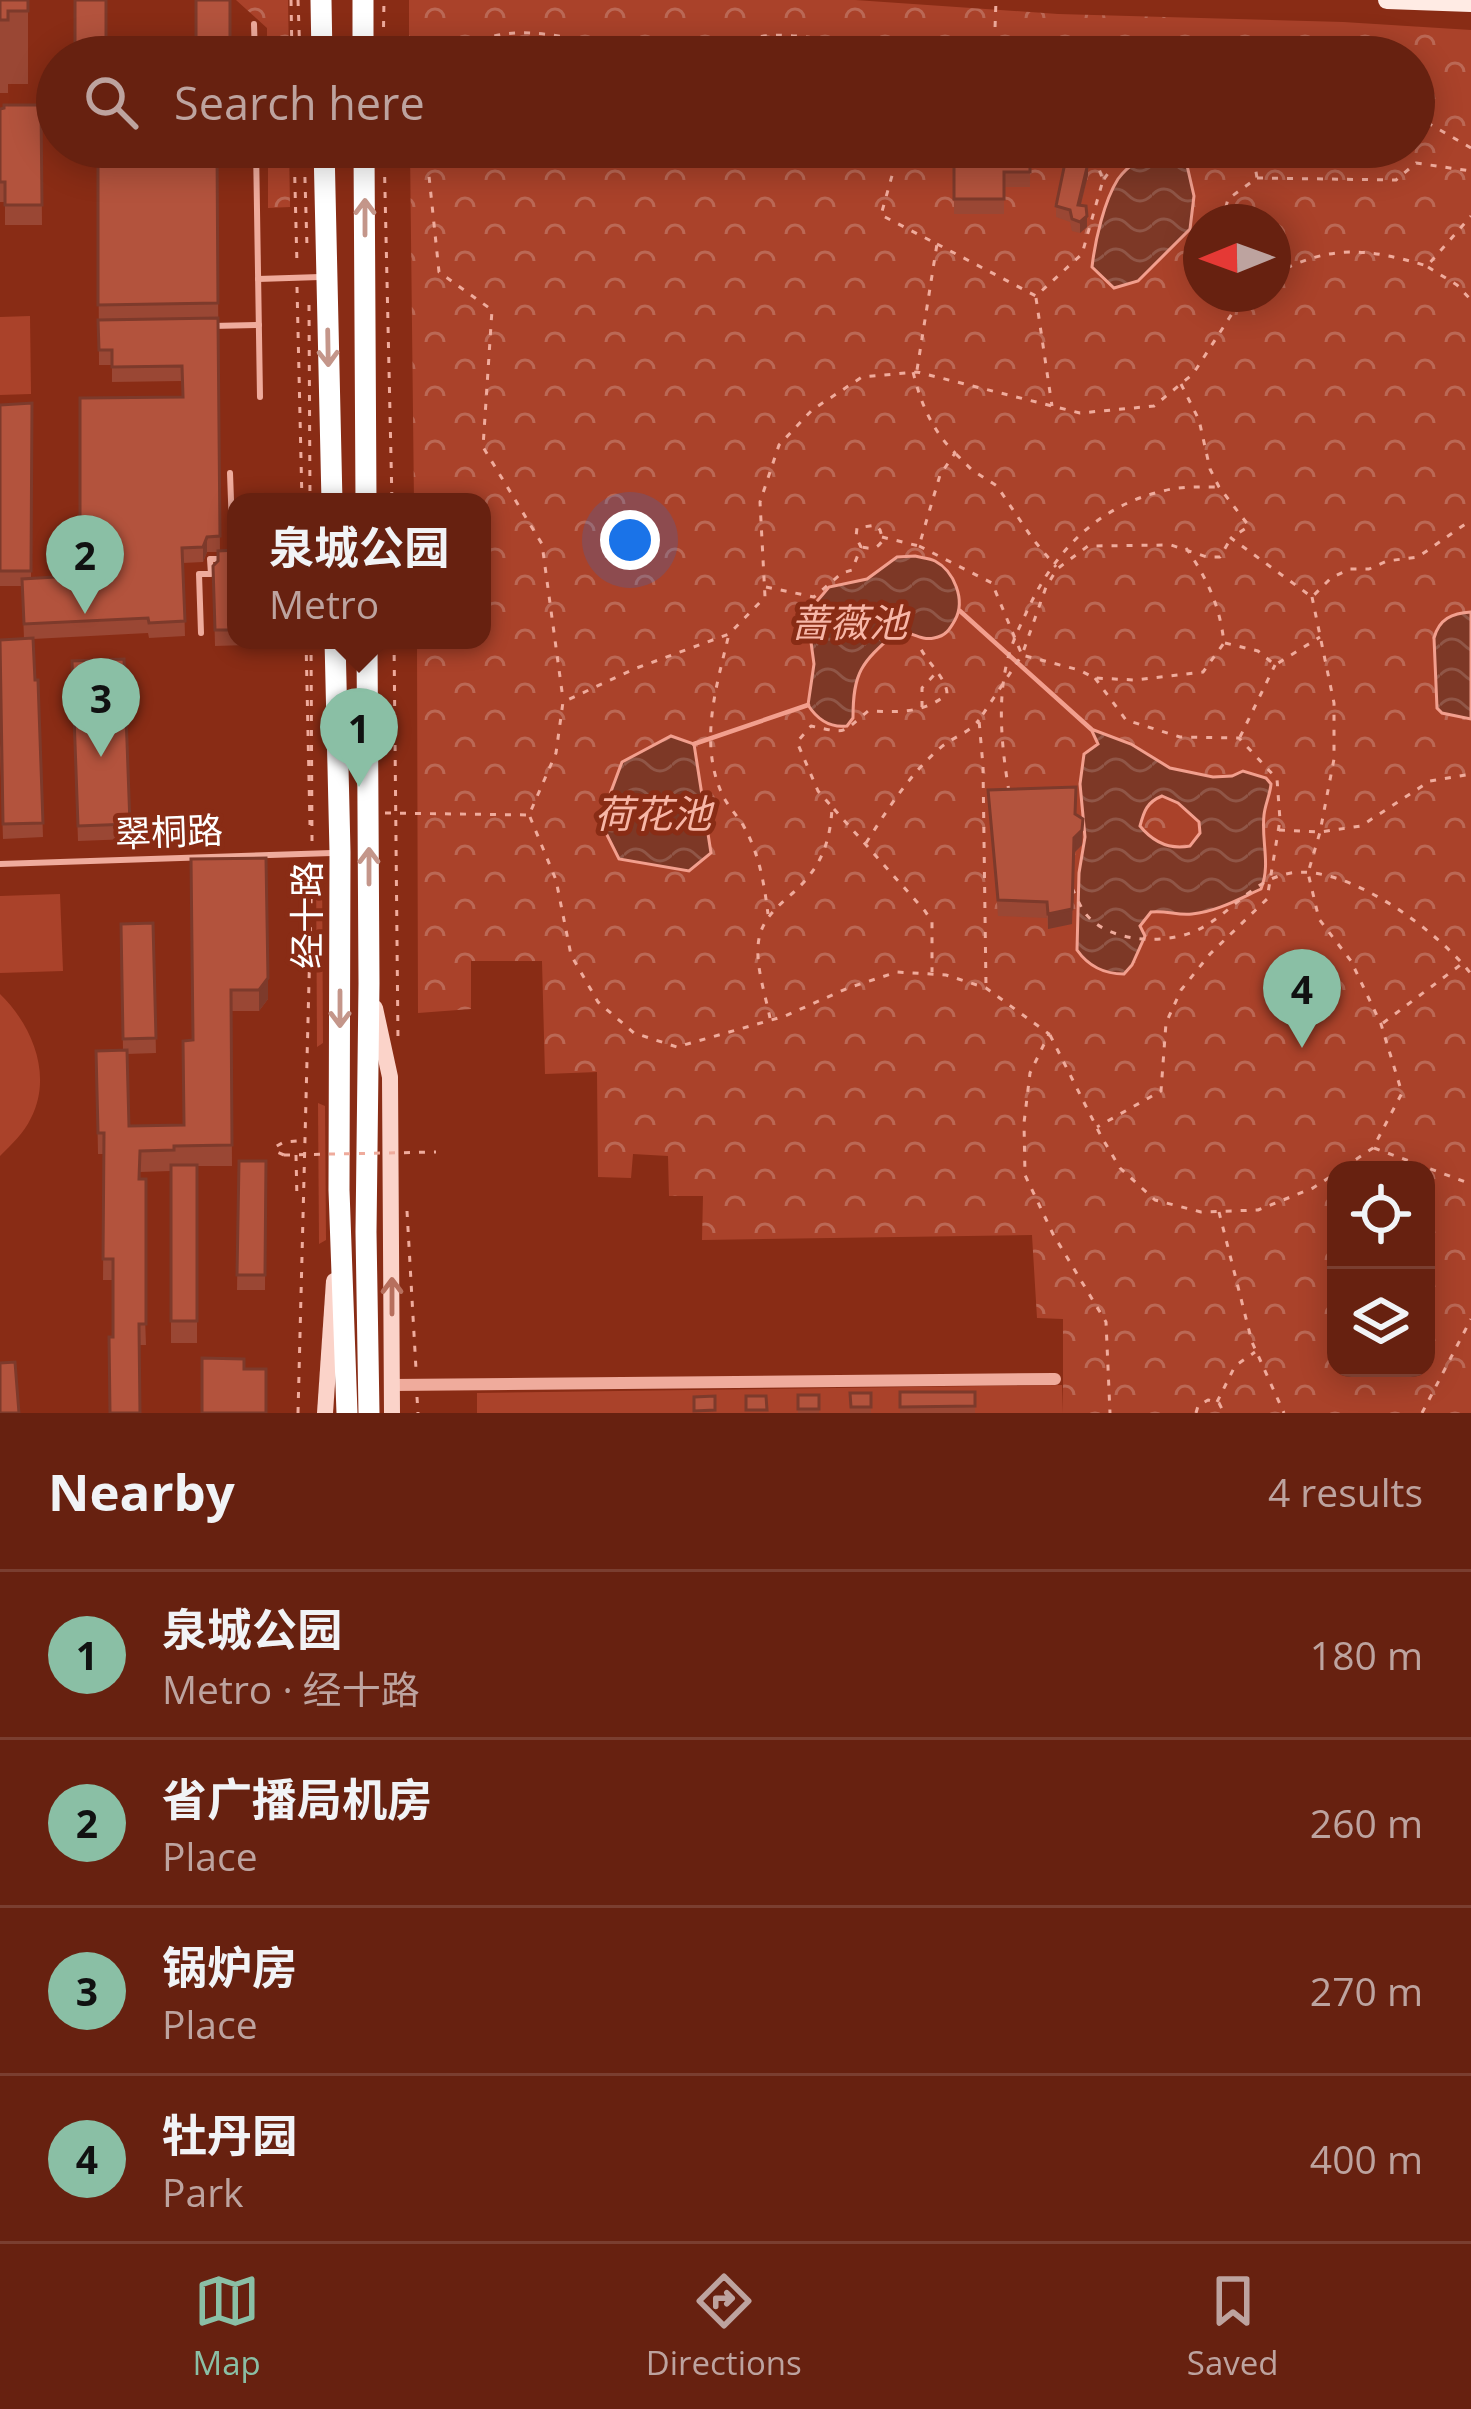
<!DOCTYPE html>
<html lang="en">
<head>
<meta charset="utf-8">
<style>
  body { margin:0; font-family:"Open Sans","Noto Sans SC",sans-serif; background:#6f2e1e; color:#f1f3f6 }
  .controls { position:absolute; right:36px; bottom:36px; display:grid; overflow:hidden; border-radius:24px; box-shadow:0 6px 30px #0003 }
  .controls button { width:108px; height:108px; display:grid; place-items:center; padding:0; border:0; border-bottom:3px solid #7a3e30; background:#672110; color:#f1f3f6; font:60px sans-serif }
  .compass { position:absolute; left:1183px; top:204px; width:108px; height:108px; border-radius:50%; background:#672110; box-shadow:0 6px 30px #0003; rotate:269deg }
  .you { position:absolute; left:630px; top:540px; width:42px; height:42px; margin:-30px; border:9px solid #fff; border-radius:50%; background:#1a73e8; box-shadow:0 0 0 18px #1a73e833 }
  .badge { display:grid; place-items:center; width:78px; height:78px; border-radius:50%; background:#8abfa5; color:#111; font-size:39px; font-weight:700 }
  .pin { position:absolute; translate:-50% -99px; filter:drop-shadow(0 3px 6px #0008) }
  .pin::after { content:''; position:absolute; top:63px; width:42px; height:36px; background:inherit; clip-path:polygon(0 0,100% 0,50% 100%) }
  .popup { position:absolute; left:227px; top:493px; width:264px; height:156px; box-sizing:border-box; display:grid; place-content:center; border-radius:24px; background:#672110; filter:drop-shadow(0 3px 9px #0005); font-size:39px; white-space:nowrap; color:#bda39f }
  .popup b { font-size:45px; color:#f1f3f6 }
  .popup::after { content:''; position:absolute; left:50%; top:100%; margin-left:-24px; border:24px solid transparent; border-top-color:#672110 }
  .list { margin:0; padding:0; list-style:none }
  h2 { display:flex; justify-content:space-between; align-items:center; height:156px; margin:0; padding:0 48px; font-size:51px }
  h2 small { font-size:39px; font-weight:400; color:#bda39f }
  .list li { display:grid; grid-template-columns:78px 1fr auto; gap:36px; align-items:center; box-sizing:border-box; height:168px; padding:0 48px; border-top:3px solid #7a3e30 }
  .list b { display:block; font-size:45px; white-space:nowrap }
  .list p { margin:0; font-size:39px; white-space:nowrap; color:#bda39f }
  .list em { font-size:39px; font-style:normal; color:#bda39f }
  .icon { flex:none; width:66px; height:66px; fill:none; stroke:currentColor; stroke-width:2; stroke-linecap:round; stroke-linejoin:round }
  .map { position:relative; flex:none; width:1471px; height:1413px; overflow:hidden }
  .search { position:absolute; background:#672110; box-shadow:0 6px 30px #0003; left:36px; right:36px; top:36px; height:132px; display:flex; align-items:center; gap:30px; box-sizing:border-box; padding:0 42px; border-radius:66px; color:#bda39f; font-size:45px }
  .sheet { height:828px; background:#672110 }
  nav { display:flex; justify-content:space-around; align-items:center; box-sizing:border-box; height:168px; border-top:3px solid #7a3e30; background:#672110; font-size:33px; color:#bda39f }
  nav a { display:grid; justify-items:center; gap:6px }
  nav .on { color:#8abfa5 }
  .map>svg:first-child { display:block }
</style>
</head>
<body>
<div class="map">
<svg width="1471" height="1413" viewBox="0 0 1471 1413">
  <defs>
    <pattern id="park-crowns" width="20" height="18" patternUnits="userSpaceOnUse" patternTransform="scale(3)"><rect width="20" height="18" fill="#aa422a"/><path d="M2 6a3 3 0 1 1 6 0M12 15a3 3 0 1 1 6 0" fill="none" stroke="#bb6855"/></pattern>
    <pattern id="water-waves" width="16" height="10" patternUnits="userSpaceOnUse" patternTransform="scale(3)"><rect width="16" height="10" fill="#7d3826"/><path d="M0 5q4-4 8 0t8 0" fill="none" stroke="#905647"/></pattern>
  </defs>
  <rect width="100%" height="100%" fill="#892c15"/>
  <g fill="url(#park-crowns)" fill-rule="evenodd">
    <polygon points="236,0 288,0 289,57 267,57 267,28"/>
    <path d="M409 0H855L1058 14 1343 22 1471 30V1413H1063V1319L1037 1318 1032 1235 702 1240 703 1196H669L668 1156 633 1154 631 1178 598 1177 597 1072 545 1074 542 961H471V1009L418 1013 417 640H482V502H414L410 147H1414V57H409ZM1201 222H1273V294H1201ZM1336 1170H1426V1368H1336Z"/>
    <polygon points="268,147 289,147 290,207 268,208"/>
  </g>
  <g fill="#aa422a">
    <polygon points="30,316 31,394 0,395 0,317"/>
    <polygon points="316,861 322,861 323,1043 317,1047"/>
    <polygon points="60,894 63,971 0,973 0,896"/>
    <path d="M0 994C32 1025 53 1075 31 1118 24 1133 11 1145 0 1156Z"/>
    <polygon points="318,1103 325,1106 326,1240 319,1244"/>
    <polygon points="1062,1385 1063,1413 477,1413 477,1393"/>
  </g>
  <g fill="url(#water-waves)" stroke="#f29f8e" stroke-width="3" fill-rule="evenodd">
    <path d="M1159 149 1186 161 1194 196 1190 229 1138 281 1114 288 1092 267C1095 241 1104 201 1118 179 1128 165 1143 157 1159 149Z"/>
    <path d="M915 556C922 558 929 558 935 561 954 571 966 600 955 620 950 629 946 636 934 638 920 641 911 631 897 631 862 663 853 670 853 718L847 726C830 728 817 719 808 705L814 664 807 613 829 587 867 579 897 557Z"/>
    <path d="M1471 612V719L1442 713 1437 708 1434 638C1439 619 1452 613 1471 612Z"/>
    <path d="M1091 729 1131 744 1170 768 1213 777 1232 776 1243 771 1266 778 1271 784C1270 795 1265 805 1264 815 1261 841 1271 864 1261 889 1239 899 1216 912 1192 914 1178 916 1166 910 1151 912L1140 926 1145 936 1132 965 1124 974C1104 974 1089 967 1077 950L1079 873 1085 837 1080 784 1084 754 1098 744ZM1162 796 1178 803 1199 822 1200 833 1190 846C1169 850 1153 842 1140 826 1144 811 1147 802 1162 796Z"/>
    <polygon points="671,736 694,744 711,853 689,871 619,859 600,821 622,762"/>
  </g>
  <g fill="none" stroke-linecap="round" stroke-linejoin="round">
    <g stroke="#f29f8e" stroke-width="4.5">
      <polyline points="960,611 1091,729"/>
      <polyline points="694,744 808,705"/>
    </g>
    <g stroke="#efab9c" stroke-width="3" stroke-dasharray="6 9" stroke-linecap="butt">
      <polyline points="291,0 292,57"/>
      <polyline points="298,0 300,57"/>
      <polyline points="383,57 384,0"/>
      <path d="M455 57C500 17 554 37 607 44 625 46 644 47 663 49 671 50 682 52 691 52 715 51 739 39 764 36 794 33 848 40 872 57"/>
      <polyline points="994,57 996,0"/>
      <polyline points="1414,115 1471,148"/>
      <polyline points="294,147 297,265"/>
      <polyline points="304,147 307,247"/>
      <polyline points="384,147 392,502"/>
      <polyline points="426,147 439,272 492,310 483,447 542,544 563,699"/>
      <polyline points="900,147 881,215 937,244 917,370"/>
      <polyline points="1257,178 1396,180 1416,163 1471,171"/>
      <polyline points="1104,179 1127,147"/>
      <polyline points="1222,222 1228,199 1257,178 1252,147"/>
      <polyline points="937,244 1036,296 1082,254 1103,180 1091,147"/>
      <polyline points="1201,255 1183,270 1201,282"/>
      <polyline points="1428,267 1457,285 1471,300"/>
      <path d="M1273 275C1329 244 1368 248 1427 266L1471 216"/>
      <polyline points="297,287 302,502"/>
      <polyline points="1219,294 1236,305"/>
      <polyline points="1036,298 1052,406"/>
      <polyline points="309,305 310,502"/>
      <polyline points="1181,384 1199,420 1210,469 1219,487 1249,526 1231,538 1312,597 1331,578 1350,569 1369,569 1387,561 1418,557 1471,520"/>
      <polyline points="956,454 972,470 997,486 1032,538 1056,567"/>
      <path d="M882 537 919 546 940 475 955 453C932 430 921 404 913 372"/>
      <polyline points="919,546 992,583 1022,655 979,720 983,766 986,988"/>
      <path d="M1186 548C1207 578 1220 606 1224 643L1203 672 1135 680 1095 678 1079 670 1022 655 1046 587 1057 569 1088 546 1171 545 1207 557H1220L1231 538"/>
      <path d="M766 587 814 597 842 573 852 570 861 547 856 537 857 528 876 525 880 530 883 540C876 550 872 549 861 547"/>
      <polyline points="1312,597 1334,703 1334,759 1320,832 1308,873 1319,919 1351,961 1381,1024 1402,1093 1373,1148 1340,1170"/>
      <path d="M728 638C716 688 699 743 722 794 727 805 736 814 743 825 759 853 764 882 768 914"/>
      <polyline points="306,640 310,825"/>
      <polyline points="311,640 312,842"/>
      <polyline points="394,640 398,1040"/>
      <polyline points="1225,643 1258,651 1275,665 1320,637"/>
      <polyline points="1095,678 1126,720 1180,737 1239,738 1277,779 1280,820 1267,899 1210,954 1181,990 1166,1023 1161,1091 1097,1127"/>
      <polyline points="922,707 922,688 935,674"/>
      <polyline points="1240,737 1275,665"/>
      <polyline points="834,809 925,911 932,922 932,972"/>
      <polyline points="385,813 529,815 556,753 563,702 634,669 729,634 765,597 760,502 779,445 812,410 862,377 917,372 1080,413 1154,406 1193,374 1237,306 1249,294"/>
      <polyline points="530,817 556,880 571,955 598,1002 634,1033 677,1047 785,1016 848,988 897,972 946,975 986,988 1049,1034 1030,1073 1024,1123 1025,1175 1053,1234 1106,1322 1110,1413"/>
      <polyline points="1279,830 1320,832 1361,826 1430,781 1471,774"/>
      <path d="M866 843C887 810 910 774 939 749 952 737 968 734 979 720"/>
      <path d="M770 1018C765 992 753 960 760 934 768 908 792 898 808 877 825 857 831 833 832 807L818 791 797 742 811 726C849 734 840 734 868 711 897 712 924 714 947 694 947 679 928 663 921 649"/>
      <polyline points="1383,1023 1463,963"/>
      <polyline points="1050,1035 1101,1136 1120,1168 1155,1200 1201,1212 1258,1210 1313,1188 1336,1173"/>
      <polyline points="1374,1148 1471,1184"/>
      <polyline points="284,1155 277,1152 275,1147 284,1142 297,1141"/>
      <polyline points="296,1155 297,1200"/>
      <polyline points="407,1211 416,1369"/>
      <polyline points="1219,1212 1252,1342 1284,1413"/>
      <polyline points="417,1397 418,1413"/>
      <polyline points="1217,1402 1235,1366 1255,1352"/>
      <polyline points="298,1413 312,864"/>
      <polyline points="1196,1413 1198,1406 1208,1400 1219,1403 1224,1413"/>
      <polyline points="1422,1413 1471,1319"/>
    </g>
    <g stroke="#efab9c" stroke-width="6">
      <polyline points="254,24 255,57"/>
      <polyline points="256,147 260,397"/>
      <polyline points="258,279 320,277"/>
      <polyline points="212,326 259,325"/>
      <polyline points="230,473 233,555"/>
      <polyline points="201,633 199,574 211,574 210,559 224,559"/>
      <polyline points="0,864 332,853"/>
    </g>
    <polyline stroke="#efab9c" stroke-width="12" points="392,1385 1055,1379"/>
    <g stroke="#fbd3c9" stroke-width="16">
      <polyline points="375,1008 390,1077 392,1413"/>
      <polyline points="325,1413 334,1281"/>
    </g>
    <polyline stroke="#ffebe4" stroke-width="18" points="1387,0 1471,3"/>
    <g stroke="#fff" stroke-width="21">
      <polyline points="321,0 322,57"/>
      <polyline points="363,0 363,57"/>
      <polyline points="324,147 332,502"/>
      <polyline points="364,147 366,502"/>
      <polyline points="335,640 340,852 339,1190 347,1413"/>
      <polyline points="367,640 369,983 366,1232 369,1413"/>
    </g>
    <g stroke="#efab9c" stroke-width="3" stroke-dasharray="6 9" stroke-linecap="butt">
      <path d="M1009 792C1002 749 997 704 1007 662 1011 644 1020 626 1028 609 1055 551 1098 506 1163 491 1181 486 1200 487 1219 487"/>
      <path d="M1072 888C1076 896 1080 906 1085 913 1110 945 1173 946 1205 926 1234 909 1255 879 1291 873 1348 864 1438 931 1471 974"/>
      <polyline points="284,1155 436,1152"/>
    </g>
  </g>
  <g fill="#9a4734">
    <polygon points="0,0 28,0 28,84 8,84 8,93 0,93"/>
    <rect x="75" y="0" width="31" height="57"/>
    <polygon points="41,105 42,225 5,225 5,202 0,202 0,109"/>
    <polygon points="98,147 217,147 220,551 236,550 236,640 287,640 283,644 215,646 213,566 218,561 218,552 207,552 203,562 183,563 185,636 149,638 148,633 33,639 35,680 38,680 43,837 3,839 0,748 24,639 22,586 0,586 0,405 32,403 31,579 53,577 53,562 80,561 182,397 182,381 112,382 112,365 99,365"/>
    <polygon points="954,147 1042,147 1042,157 1030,157 1030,187 1004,187 1004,214 954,214"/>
    <polygon points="1088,175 1081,205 1087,227 1080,233 1072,231 1070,222 1056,217 1056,206"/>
    <polygon points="124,659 130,839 78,841 72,661"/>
    <polygon points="988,790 1075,814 1083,834 1082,845 1074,853 1072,924 1048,929 1047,918 998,916"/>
    <polygon points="191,859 268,999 259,1011 231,1011 232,1166 197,1166 197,1343 171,1343 171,1171 140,1172 146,1345 139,1345 113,1337 113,1280 103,1280 104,1154 98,1154 96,1051 123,1050 121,924 153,923 156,1053 127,1054 129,1126 184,1125 192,1040"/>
    <polygon points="239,1161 266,1161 265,1290 237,1290"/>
    <rect x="900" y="1392" width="75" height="21"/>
    <rect x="850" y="1393" width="21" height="20"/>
    <rect x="798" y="1395" width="21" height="18"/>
  </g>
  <g fill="#7d3a2b">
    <polygon points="1088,163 1088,175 1078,216 1078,205"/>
    <polygon points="1087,216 1087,227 1080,233 1080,222"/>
    <polygon points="207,537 207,552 203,562 203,547"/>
    <polygon points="1083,819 1082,845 1074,853 1072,924 1048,929 1048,914 1074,838"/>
    <polygon points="268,978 268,999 259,1011 259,990"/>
  </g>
  <g fill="#b3533d" stroke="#7d3a2b" stroke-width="3">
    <polygon points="0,0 28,0 28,11 8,11 8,20 0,20"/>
    <rect x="75" y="0" width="31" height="48"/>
    <polygon points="196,0 230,0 230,57 146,57 146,45 196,45"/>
    <polygon points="4,105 41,105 42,205 5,205 5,182 0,182 0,109 4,108"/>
    <polygon points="98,147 217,147 218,303 98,305"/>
    <polygon points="954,147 1030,147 1030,172 1004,172 1004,199 954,199"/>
    <polygon points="1066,158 1088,163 1078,205 1086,206 1087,216 1080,222 1072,219 1070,210 1056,206"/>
    <polygon points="218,318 220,536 207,537 203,547 182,548 185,621 149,623 148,618 24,624 22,579 54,577 53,562 80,561 80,398 183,397 182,366 112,367 112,350 99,350 98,320"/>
    <polygon points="32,403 31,571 0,571 0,405"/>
    <polygon points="236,550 236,630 215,630 213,566 218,561 218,551"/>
    <polygon points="33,638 35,680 38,680 43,823 3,824 0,640"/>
    <polygon points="124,659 130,824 78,826 72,661"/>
    <polygon points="1076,787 1075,814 1083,819 1082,830 1074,838 1072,909 1048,914 1047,902 998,900 988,790"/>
    <polygon points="266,858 268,978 259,990 231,990 232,1145 174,1146 174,1150 140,1151 139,1179 146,1179 146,1324 139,1324 140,1413 110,1413 109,1337 113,1337 113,1259 103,1259 104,1133 98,1133 96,1051 127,1050 129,1126 184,1125 183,1041 193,1040 191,859"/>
    <polygon points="153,923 156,1038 123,1039 121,924"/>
    <polygon points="239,1161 266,1161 265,1275 237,1275"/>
    <rect x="171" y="1165" width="26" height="156"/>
    <polygon points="202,1358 244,1359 244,1369 266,1369 266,1413 202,1413"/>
    <polygon points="15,1362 19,1413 0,1413 0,1363"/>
    <polygon points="900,1392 975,1392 975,1406 900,1407"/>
    <polygon points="850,1393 871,1393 871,1407 851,1407"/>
    <rect x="798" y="1395" width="21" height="14"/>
    <polygon points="715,1396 715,1410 694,1411 694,1397"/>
    <polygon points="746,1396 766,1396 767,1410 746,1410"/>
  </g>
  <defs><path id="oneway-shaft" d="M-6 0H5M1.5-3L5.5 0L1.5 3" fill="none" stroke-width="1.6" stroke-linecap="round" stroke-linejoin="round" transform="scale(3)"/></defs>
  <g stroke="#c4968a">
    <use href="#oneway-shaft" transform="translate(365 217) rotate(-90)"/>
    <use href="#oneway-shaft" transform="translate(328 348) rotate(89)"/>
    <use href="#oneway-shaft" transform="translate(369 866) rotate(-90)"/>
    <use href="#oneway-shaft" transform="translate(340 1009) rotate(90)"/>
  </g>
  <use stroke="#b76f5d" href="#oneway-shaft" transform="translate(392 1296) rotate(-90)"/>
  <g text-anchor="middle" stroke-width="10" stroke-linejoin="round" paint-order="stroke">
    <g font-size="36" fill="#fff" stroke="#892c15">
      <text transform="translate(169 832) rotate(-2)" y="13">翠桐路</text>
      <text transform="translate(307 915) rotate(-90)" y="13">经十路</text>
    </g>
    <g font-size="39" font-style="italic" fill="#f7b6a7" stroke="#892c15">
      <text x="849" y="637">蔷薇池</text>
      <text x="653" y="828">荷花池</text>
    </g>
  </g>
</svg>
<div class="controls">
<button><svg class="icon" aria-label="locate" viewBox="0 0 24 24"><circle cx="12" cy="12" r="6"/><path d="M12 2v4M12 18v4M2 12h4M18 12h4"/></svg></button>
<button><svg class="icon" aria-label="layers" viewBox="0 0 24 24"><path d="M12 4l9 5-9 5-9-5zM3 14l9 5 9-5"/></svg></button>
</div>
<svg class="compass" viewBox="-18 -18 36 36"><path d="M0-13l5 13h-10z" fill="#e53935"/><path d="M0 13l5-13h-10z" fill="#bda39f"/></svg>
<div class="you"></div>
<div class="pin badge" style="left:359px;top:787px">1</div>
<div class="popup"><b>泉城公园</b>Metro</div>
<div class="pin badge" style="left:85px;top:614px">2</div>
<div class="pin badge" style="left:101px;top:757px">3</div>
<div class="pin badge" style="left:1302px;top:1048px">4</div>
<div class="search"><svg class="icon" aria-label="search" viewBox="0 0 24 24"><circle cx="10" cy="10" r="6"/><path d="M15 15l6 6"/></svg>Search here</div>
</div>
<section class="sheet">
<h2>Nearby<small>4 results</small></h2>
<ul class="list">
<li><span class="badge">1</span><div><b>泉城公园</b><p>Metro · 经十路</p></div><em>180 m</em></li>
<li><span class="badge">2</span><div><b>省广播局机房</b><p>Place</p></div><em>260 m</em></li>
<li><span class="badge">3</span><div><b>锅炉房</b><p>Place</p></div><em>270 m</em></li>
<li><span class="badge">4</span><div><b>牡丹园</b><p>Park</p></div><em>400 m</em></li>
</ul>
</section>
<nav>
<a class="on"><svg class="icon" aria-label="map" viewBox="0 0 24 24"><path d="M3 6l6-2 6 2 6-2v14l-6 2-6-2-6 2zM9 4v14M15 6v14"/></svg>Map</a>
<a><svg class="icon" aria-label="directions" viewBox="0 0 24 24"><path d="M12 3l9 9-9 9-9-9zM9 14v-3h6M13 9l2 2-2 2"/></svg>Directions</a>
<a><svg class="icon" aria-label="saved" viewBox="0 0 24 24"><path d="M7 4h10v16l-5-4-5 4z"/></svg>Saved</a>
</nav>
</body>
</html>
